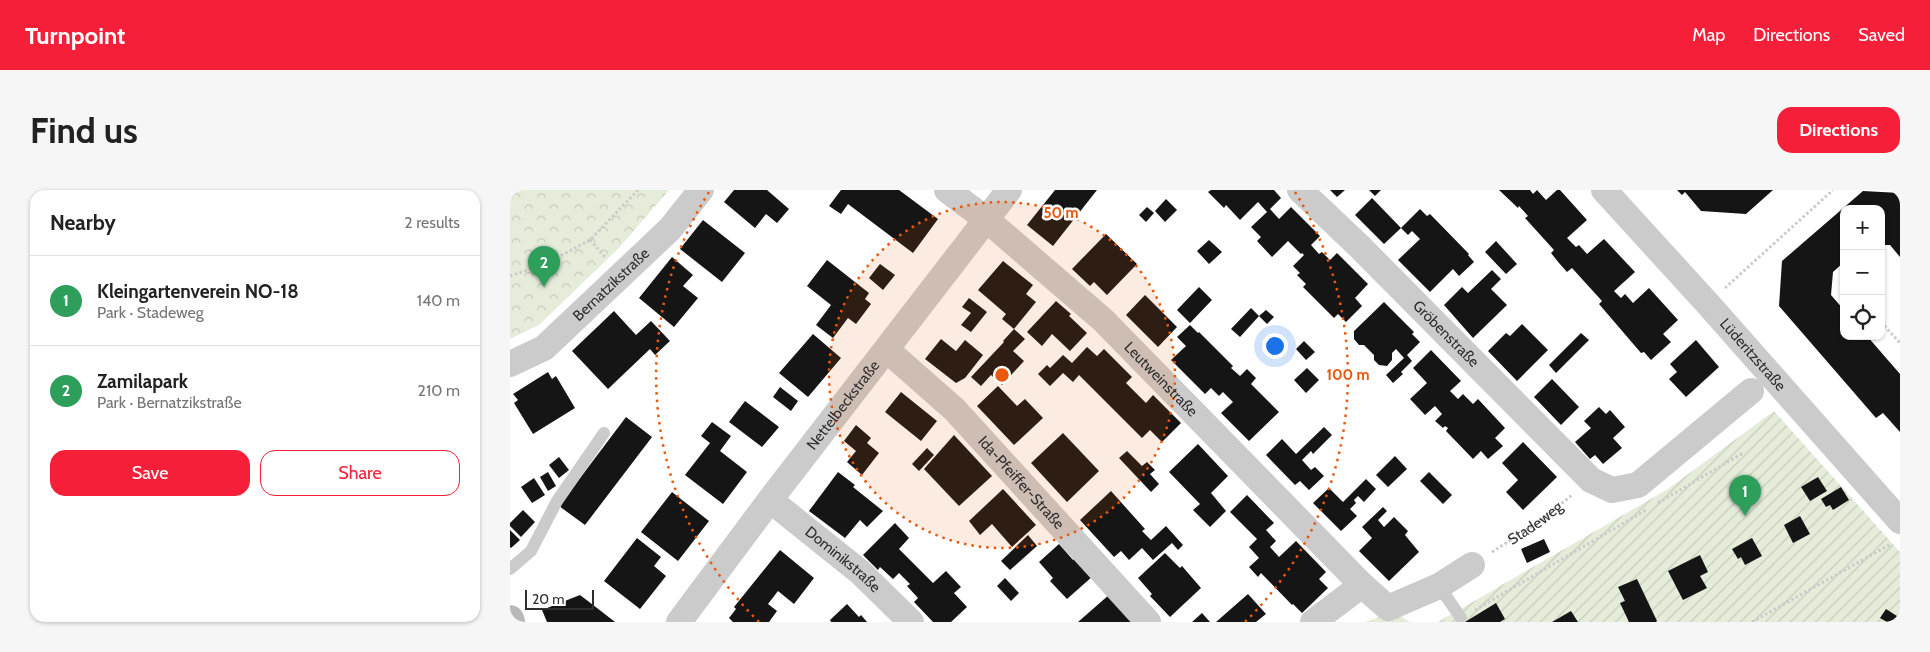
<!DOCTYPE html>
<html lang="en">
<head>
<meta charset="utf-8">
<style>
  body { margin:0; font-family:Cabin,sans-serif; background:#f6f6f6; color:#222 }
  .controls { position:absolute; right:15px; top:15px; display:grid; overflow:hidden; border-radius:10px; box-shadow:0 1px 4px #0004 }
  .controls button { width:45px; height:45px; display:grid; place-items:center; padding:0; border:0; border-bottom:1px solid #e0e0e0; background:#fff; color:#222; font:25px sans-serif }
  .scale { position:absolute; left:15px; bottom:12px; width:69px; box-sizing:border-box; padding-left:5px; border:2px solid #2e2e2e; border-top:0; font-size:14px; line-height:18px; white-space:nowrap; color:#2e2e2e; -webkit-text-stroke:4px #fff; paint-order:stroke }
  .you { position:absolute; left:764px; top:155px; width:18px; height:18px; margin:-12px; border:4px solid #fff; border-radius:50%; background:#1a73e8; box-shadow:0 0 0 8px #1a73e833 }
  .badge { display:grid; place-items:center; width:32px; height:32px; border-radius:50%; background:#f61f3a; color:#fff; font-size:16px; font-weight:700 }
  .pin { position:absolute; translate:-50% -41px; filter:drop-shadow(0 1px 2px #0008) }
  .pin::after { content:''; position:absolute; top:26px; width:18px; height:15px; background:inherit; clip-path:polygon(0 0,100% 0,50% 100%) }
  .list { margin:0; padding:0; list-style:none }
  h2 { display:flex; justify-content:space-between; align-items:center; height:65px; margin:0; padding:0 20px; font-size:21px }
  h2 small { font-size:16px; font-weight:400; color:#767676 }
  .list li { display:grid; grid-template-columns:32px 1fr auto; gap:15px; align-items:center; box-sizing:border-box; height:90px; padding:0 20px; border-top:1px solid #e0e0e0 }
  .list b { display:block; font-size:19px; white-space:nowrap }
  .list p { margin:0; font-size:16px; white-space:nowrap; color:#767676 }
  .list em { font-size:16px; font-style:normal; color:#767676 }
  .actions { display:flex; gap:10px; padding:15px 20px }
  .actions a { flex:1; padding:11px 0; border:1px solid #f61f3a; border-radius:15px; text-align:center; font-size:18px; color:#f61f3a }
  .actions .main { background:#f61f3a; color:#fff }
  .icon { flex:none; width:28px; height:28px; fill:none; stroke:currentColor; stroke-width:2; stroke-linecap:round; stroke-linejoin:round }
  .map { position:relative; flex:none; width:1390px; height:432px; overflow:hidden; border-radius:15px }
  header { display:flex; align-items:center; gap:30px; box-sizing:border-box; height:70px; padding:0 25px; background:#f61f3a; color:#fff }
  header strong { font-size:24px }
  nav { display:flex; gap:28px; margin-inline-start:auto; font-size:18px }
  .intro { display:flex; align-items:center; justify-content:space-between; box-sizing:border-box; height:120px; padding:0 30px }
  h1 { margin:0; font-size:35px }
  .button { padding:12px 22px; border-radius:15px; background:#f61f3a; color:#fff; font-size:18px; font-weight:700 }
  main { display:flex; gap:30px; padding:0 30px }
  aside { flex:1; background:#fff; border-radius:15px; box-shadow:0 1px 4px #0004 }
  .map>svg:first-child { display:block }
</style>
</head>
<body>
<header>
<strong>Turnpoint</strong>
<nav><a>Map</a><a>Directions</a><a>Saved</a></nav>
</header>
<div class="intro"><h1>Find us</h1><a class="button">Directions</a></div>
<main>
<aside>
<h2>Nearby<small>2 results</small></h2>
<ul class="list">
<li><span class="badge" style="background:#2e9e5b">1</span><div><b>Kleingartenverein NO-18</b><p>Park · Stadeweg</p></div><em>140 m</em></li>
<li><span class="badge" style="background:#2e9e5b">2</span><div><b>Zamilapark</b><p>Park · Bernatzikstraße</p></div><em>210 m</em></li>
</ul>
<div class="actions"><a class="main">Save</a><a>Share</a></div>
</aside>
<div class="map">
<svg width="1390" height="432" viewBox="0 0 1390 432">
  <defs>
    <pattern id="grass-dots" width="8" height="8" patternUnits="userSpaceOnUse" patternTransform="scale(1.25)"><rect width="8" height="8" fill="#e5edda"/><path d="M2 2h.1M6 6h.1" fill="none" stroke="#c5ccbb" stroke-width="1.8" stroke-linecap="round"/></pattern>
    <pattern id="park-crowns" width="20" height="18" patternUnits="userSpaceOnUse" patternTransform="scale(1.25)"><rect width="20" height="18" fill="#e5edda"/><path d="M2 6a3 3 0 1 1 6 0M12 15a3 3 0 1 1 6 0" fill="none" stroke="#c5ccbb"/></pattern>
    <pattern id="garden-furrows" width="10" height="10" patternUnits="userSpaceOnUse" patternTransform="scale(1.25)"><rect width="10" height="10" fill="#e5edda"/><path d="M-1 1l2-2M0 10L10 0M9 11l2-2" fill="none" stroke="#c5ccbb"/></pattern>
  </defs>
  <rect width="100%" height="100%" fill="#fff"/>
  <polygon fill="url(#grass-dots)" points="884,422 900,432 855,432"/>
  <polygon fill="url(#park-crowns)" points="0,0 159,0 108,59 29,135 0,149"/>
  <polygon fill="url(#garden-furrows)" points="1264,221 1390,362 1390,432 928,432 1158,299"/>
  <g fill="#151515">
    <polygon points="224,0 257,0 279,19 267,33 256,24 245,38 214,12"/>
    <polygon points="331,0 389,0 428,29 403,63 338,14 331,24 319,16"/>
    <polygon points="545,0 587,0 543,56 517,35"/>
    <polygon points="701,0 764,0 771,8 760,19 769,29 781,17 810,46 801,55 809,64 812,62 820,70 827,63 858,94 845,108 852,116 836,132 828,124 824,128 793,97 796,94 787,85 790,83 783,76 794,65 792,63 791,64 778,51 762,67 747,51 751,47 741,37 757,22 748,12 730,30 716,15 714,18 698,2"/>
    <polygon points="820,0 835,0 827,7"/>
    <polygon points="859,0 871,0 865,6"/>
    <polygon points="989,0 1020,0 1023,4 1027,0 1036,10 1047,0 1050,0 1077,30 1057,48 1066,57 1069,55 1077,64 1094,49 1125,82 1104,101 1111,108 1115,104 1123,113 1139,98 1168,130 1153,144 1161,152 1141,170 1134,162 1131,163 1089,114 1092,111 1062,78 1057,82 1049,73 1041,63 1044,60 1015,28 1018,26 1009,16 1008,18"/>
    <polygon points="1167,0 1263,0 1236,24 1191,21 1175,2 1172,5"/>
    <polygon points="1353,1 1390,3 1390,67 1380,55 1371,55 1371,19 1334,19 1334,72 1323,82 1321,105 1334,120 1334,146 1357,146 1390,184 1390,242 1373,223 1366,228 1269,116 1272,71"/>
    <polygon points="862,8 891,38 910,19 917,26 920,24 959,64 958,65 964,72 949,86 943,79 920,102 888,70 910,49 902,41 898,45 891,38 874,54 845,25"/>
    <polygon points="656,9 667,20 655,32 645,21"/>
    <polygon points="637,17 644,23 636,32 629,25"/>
    <polygon points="193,30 235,63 212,92 170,59"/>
    <polygon points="596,44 627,74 597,105 584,92 580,96 562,79"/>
    <polygon points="699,50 712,62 699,74 687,61"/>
    <polygon points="986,51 1007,74 996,84 975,62"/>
    <polygon points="162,67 183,85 173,96 188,108 164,137 129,108"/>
    <polygon points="317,70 359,103 355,109 361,114 346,134 338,128 323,148 306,135 321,115 297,96"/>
    <polygon points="493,71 523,95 516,104 526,112 504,139 492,129 496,124 468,100"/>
    <polygon points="370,74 385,85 373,100 359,88"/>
    <polygon points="982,80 991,89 981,99 997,115 963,148 934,115 952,97 958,103"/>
    <polygon points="689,97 702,110 680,133 667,120"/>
    <polygon points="635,105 667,137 648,157 616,125"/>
    <polygon points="459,108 477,122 461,142 451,135 461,123 452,117"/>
    <polygon points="546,111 561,124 559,126 577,143 560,161 542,144 532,156 517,142"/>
    <polygon points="874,112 904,142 902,144 910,152 897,165 902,171 891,182 893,184 883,193 876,185 894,168 886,159 882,163 882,170 877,176 869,175 864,170 864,165 854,155 849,155 844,149 844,141"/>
    <polygon points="741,118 749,126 730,147 721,139"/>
    <polygon points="756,120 764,127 757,134 749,126"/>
    <polygon points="104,121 126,145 141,131 160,151 145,165 140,159 98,199 62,161"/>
    <polygon points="1012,134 1038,160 1007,191 978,161 996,143 1000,146"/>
    <polygon points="680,135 688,143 689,142 723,176 721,178 730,186 737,179 746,188 741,194 769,222 739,251 711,223 723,212 713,202 709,206 701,198 695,204 661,170 676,156 667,147"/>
    <polygon points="504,139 515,149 503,161 514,171 492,195 481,185 471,196 461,187 494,152 493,151"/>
    <polygon points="1071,143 1079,150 1046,183 1039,175"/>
    <polygon points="303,144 331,168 298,207 269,183"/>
    <polygon points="431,149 446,161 455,150 473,165 455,188 446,193 415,169"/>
    <polygon points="1186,150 1209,177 1176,207 1159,189 1167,182 1160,174"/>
    <polygon points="794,151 805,162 796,170 786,159"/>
    <polygon points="577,157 587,166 594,159 622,187 616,193 636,213 643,205 671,233 652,252 640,240 632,248 569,185 563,192 553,183 540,196 528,184 537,175 540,178 553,165 562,173"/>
    <polygon points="921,160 951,191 940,201 948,209 953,204 963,214 968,209 995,238 985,248 993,256 978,269 971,261 963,269 936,241 938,238 935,236 933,238 925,231 932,224 925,216 915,225 900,209 917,193 903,178"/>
    <polygon points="797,178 809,190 796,203 784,190"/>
    <polygon points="38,182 42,189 46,186 65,218 23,244 4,213 8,210 3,204"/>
    <polygon points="1042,189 1069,217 1051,235 1024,207"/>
    <polygon points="488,196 507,216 515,209 533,228 504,255 467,216"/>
    <polygon points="270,197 288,211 281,221 263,207"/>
    <polygon points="391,202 427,231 411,251 375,222"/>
    <polygon points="235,211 269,237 252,257 219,232"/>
    <polygon points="1089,217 1096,224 1100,220 1115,237 1103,248 1112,258 1093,274 1085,265 1080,269 1065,252 1081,238 1074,231"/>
    <polygon points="116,227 142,247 75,335 49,316"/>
    <polygon points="202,232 221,246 210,261 237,282 213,314 175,285 200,253 191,246"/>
    <polygon points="346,235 361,248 357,253 369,263 352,285 337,272 346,261 334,251"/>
    <polygon points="814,237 822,245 803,264 801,261 792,270 801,280 805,277 814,286 799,300 790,291 785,295 756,265 772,249 786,264"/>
    <polygon points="553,243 589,281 557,312 521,273"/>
    <polygon points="444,245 482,286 449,316 414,279"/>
    <polygon points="1013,252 1047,287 1013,320 996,302 1008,290 992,273"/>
    <polygon points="688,254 718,286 701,303 716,321 700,337 683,320 690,314 659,282"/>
    <polygon points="417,258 424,265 409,281 402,274"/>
    <polygon points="617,261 632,276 637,272 645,280 640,284 649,294 641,302 609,268"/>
    <polygon points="885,266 897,279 878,297 866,285"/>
    <polygon points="49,267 59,280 49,288 39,275"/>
    <polygon points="38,282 46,296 38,301 30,287"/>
    <polygon points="328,282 345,295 343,297 373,321 357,337 350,330 335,348 299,321"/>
    <polygon points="919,282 942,305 933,314 910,291"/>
    <polygon points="1308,287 1317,301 1300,311 1291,297"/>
    <polygon points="24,288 35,305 22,313 11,297"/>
    <polygon points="856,289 866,299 854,312 848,306 844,310 846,313 840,319 847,326 831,341 803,313 819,298 833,312"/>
    <polygon points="1331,297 1339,310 1323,320 1320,315 1316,317 1311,309"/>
    <polygon points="493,299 526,335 502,357 482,334 470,345 459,331"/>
    <polygon points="601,301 635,339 632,341 641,350 656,336 673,355 668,360 662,353 643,370 632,358 619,370 611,361 604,367 570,330"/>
    <polygon points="162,302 199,331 168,371 131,342"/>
    <polygon points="737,305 764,333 756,340 766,351 760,357 769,367 786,351 816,382 809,389 818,398 792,423 783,414 782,415 751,383 748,387 739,377 749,368 739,357 747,349 720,322"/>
    <polygon points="873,317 877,321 868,330 874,337 884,327 898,341 895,345 909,362 879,391 849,361 862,348 852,337"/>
    <polygon points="13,320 25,332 11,347 0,336 0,333"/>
    <polygon points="1290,326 1300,344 1283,353 1274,335"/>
    <polygon points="385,333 399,348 389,359 423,393 436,381 451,397 444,403 457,417 441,432 423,432 404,412 408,408 397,396 400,394 389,383 383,389 370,377 368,380 353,365"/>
    <polygon points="0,340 10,350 1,358 0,357"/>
    <polygon points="518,345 527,356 500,380 491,371"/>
    <polygon points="127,348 151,367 144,376 156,386 130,419 94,391"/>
    <polygon points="1242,348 1252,366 1235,375 1231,367 1228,369 1222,359"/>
    <polygon points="1034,349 1040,362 1017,373 1011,359"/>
    <polygon points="549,354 563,370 566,367 583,386 557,409 540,391 543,388 529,372"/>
    <polygon points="270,360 304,388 284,414 268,401 258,414 267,421 259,432 223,432 219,428 226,419 224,417"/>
    <polygon points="655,363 670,378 672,376 691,398 660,427 640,406 642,404 628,388"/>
    <polygon points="1190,365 1198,382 1190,386 1197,398 1173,410 1158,381"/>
    <polygon points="495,388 509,403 501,411 487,396"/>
    <polygon points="1127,389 1147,431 1146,432 1119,432 1110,413 1115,411 1108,397"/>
    <polygon points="600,404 625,432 568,432"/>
    <polygon points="738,404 756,424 746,432 706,432"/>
    <polygon points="70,405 87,418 105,432 37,432 32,420"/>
    <polygon points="986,413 995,429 990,432 955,432"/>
    <polygon points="337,414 349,427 351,425 357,432 321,432 320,430"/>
    <polygon points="1376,419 1390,428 1390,432 1377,432 1370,428"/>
    <polygon points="1061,421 1068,432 1042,432"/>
    <polygon points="692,423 700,432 682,432"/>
  </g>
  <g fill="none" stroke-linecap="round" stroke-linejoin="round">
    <g stroke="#cbcbcb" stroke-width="3" stroke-dasharray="2.5 2.5" stroke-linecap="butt">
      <polyline points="80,50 96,68"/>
      <polyline points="0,86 35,74 80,50 128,0"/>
      <polyline points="1215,98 1323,0"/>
      <polyline points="1371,132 1390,153"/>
      <polyline points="1148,313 1233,263"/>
      <path id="s1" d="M982 362 1029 332 1062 305"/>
      <polyline points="965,420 1136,320"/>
      <polyline points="1242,432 1381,354"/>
    </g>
    <g stroke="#cbcbcb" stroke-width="12">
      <polyline points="0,379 21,361 47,311 94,243"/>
      <polyline points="929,396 951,428"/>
    </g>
    <g stroke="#cbcbcb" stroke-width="26">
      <path id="s2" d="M437 0 477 30 593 130 852 395"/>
      <path id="s3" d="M790 0 849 56 1081 290 1102 300 1128 295 1241 201"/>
      <path id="s4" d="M1094 0 1198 114 1390 331"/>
      <path id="s5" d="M377 160 445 220 638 432"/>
      <path id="s6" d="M0 174 34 158 160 39 191 0"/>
      <path id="s7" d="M260 310 350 382 401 432"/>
      <path id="s8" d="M169 432 260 310 499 0"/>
      <polyline points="803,432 852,395 878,418 929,396 962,375"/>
    </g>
    <polyline stroke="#b8b8b8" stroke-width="28" points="0,429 1,432"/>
  </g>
  <circle cx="492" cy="185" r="173" fill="#e8590c" fill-opacity=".12"/>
  <g fill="none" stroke="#e8590c" stroke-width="2.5" stroke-dasharray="2.5 5">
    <circle cx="492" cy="185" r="173"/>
    <path d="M249 432A346 346 0 0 1 199 2M785 2A346 346 0 0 1 735 432"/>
  </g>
  <g text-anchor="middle" stroke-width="5" stroke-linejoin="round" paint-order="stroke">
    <g font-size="15" fill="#2e2e2e" stroke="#fff">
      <text dy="5" stroke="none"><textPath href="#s6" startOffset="130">Bernatzikstraße</textPath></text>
      <text dy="5" stroke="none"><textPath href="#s3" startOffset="205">Gröbenstraße</textPath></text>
      <text dy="5" stroke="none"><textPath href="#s4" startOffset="222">Lüderitzstraße</textPath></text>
      <text dy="5" stroke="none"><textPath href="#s2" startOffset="286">Leutweinstraße</textPath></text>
      <text dy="5" stroke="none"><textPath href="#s8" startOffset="272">Nettelbeckstraße</textPath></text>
      <text dy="5" stroke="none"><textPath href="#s5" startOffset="189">Ida-Pfeiffer-Straße</textPath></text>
      <text dy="5" stroke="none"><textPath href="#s1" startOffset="52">Stadeweg</textPath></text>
      <text dy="5" stroke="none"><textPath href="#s7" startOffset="94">Dominikstraße</textPath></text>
    </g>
  </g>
  <circle cx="492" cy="185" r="8" fill="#e8590c" stroke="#fff" stroke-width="2.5"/>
  <g font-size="15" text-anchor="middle" font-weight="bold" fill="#e8590c" stroke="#fff" stroke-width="5" stroke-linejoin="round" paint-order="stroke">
    <text x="551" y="28">50 m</text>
    <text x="838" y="190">100 m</text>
  </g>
</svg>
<div class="controls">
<button>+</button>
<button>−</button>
<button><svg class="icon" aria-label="locate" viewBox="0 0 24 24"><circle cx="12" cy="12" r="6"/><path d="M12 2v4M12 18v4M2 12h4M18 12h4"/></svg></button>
</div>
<div class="scale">20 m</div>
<div class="you"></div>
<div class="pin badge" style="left:1235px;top:326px;background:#2e9e5b">1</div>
<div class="pin badge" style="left:34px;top:97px;background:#2e9e5b">2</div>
</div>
</main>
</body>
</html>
